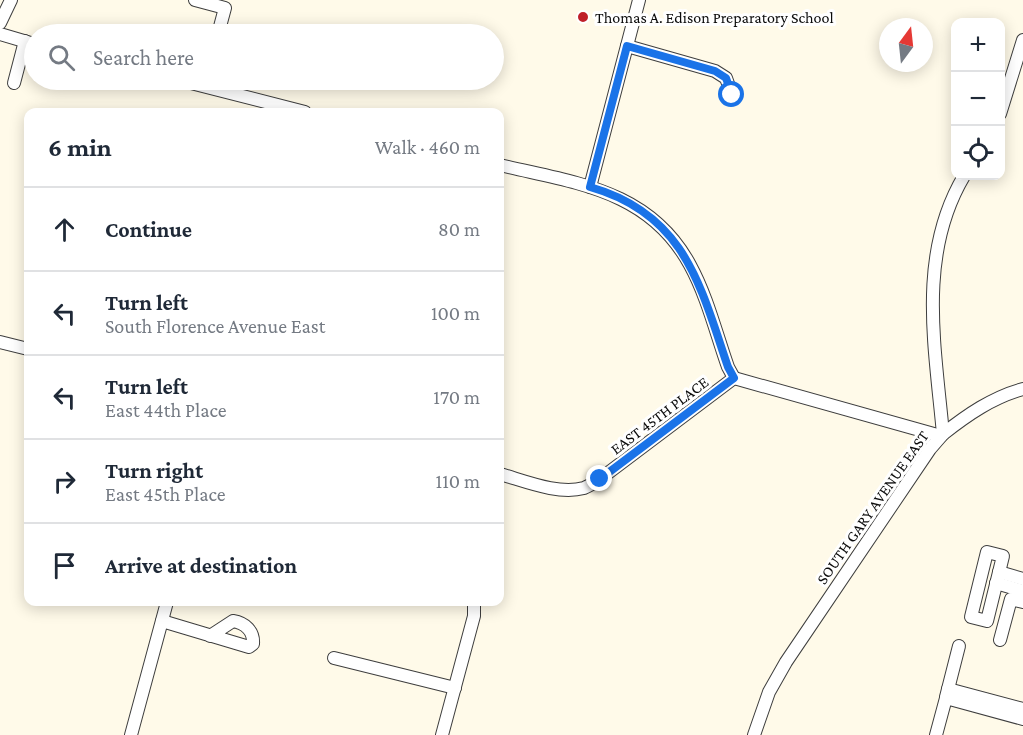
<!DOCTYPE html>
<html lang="en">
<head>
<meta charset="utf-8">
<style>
  body { margin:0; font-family:"Crimson Pro",serif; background:#f6f6f7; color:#1f2937 }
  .controls { position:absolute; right:18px; top:18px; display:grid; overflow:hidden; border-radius:12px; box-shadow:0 3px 15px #0003 }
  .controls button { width:54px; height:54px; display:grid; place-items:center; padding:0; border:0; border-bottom:2px solid #e0e1e3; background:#fff; color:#1f2937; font:30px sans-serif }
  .compass { position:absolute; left:879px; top:18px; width:54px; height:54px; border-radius:50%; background:#fff; box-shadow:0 3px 15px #0003; rotate:15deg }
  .stop { position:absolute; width:18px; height:18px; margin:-14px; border:4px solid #1a73e8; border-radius:50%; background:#fff }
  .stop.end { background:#1a73e8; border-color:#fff; box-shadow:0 2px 6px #0008 }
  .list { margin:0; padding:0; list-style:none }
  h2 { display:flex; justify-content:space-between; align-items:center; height:78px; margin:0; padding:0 24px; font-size:26px }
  h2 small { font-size:20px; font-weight:400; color:#747a83 }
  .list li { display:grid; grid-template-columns:39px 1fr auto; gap:18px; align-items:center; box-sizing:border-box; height:84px; padding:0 24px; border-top:2px solid #e0e1e3 }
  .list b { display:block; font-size:22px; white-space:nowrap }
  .list p { margin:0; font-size:20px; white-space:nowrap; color:#747a83 }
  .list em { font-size:20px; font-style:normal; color:#747a83 }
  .icon { flex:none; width:33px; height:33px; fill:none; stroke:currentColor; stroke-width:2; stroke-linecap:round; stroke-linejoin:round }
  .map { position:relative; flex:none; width:1023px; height:735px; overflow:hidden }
  .search { position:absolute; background:#fff; box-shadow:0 3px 15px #0003; left:24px; top:24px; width:480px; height:66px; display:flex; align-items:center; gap:15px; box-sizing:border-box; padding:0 21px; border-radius:33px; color:#747a83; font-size:22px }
  .panel { position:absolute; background:#fff; box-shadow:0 3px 15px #0003; left:24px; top:108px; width:480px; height:498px; border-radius:12px }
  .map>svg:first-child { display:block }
</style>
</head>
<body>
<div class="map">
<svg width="1023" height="735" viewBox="0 0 1023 735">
  <rect width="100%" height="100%" fill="#fffae9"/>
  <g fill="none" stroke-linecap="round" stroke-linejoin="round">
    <defs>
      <g id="minor">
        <polyline points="195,0 225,8 218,34"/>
        <polyline points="0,23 11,0"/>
        <polyline points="0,34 34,44"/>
        <polyline points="627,46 715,71 726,78 732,95"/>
        <polyline points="179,80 305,112"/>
        <polyline points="14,83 25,41"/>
        <polyline points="1000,114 1023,40"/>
        <path d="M500 165C574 183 649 189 690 265 707 296 716 333 728 367L734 378"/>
        <polyline points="590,187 639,0"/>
        <polyline points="0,342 28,349"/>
        <polyline points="734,378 941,436"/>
        <path d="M943 434C967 415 993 397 1023 389"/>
        <path d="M500 474C525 481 558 495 584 488 589 486 595 482 600 479L734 378"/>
        <polygon points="987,552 1003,556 987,621 971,617"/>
        <polyline points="999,572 1023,579"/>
        <polyline points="996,583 1023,591"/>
        <path d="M162 621 249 647 253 644C254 631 245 623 233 621L210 636"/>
        <polyline points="1000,640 1011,599 1023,602"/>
        <polyline points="334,658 455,688"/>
        <polyline points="948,689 1023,709"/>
        <polyline points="946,697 959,646"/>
        <polyline points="131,735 167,602"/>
        <polyline points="442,735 474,616 474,602"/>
        <path d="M754 735 769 692 786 662 930 449 943 434C935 346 917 255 964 176"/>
        <polyline points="936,735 946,698 1023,719"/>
      </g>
    </defs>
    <use href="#minor" stroke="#3e3e3e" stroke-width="14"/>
    <use href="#minor" stroke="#fff" stroke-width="12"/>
  </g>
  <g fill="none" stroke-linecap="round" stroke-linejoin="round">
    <path stroke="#1a73e8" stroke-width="8" d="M600 479 734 378 728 367C700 285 685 214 590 187L627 46 715 71 726 78 732 95"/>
  </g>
  <circle fill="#bf1f29" stroke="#fff" stroke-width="2" cx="583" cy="17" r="6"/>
  <g text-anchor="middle" stroke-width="6" stroke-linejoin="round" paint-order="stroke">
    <g font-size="16" fill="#0b0b0b" stroke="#fff" text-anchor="start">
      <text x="595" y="23">Thomas A. Edison Preparatory School</text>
    </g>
    <g font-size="16" fill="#0b0b0b" stroke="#fff">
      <text transform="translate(659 415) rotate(-37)" y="6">EAST 45TH PLACE</text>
      <text transform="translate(872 507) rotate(-55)" y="6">SOUTH GARY AVENUE EAST</text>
    </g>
  </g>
</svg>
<div class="controls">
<button>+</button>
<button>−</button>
<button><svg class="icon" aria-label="locate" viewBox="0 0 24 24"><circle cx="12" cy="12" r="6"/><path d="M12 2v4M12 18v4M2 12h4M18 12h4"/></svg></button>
</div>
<svg class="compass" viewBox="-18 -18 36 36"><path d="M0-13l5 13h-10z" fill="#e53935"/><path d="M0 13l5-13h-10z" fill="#747a83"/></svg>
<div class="stop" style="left:732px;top:95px"></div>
<div class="stop end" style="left:600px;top:479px"></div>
<div class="search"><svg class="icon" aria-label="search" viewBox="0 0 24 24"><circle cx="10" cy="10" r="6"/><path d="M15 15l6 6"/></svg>Search here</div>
<section class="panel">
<h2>6 min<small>Walk · 460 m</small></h2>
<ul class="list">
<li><svg class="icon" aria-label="ahead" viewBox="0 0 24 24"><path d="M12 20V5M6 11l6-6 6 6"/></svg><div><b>Continue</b></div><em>80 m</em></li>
<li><svg class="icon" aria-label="left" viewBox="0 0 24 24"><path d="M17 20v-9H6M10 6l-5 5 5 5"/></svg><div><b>Turn left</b><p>South Florence Avenue East</p></div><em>100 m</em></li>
<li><svg class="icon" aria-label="left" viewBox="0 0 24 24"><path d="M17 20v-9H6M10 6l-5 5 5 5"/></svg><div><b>Turn left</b><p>East 44th Place</p></div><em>170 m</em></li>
<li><svg class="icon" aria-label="right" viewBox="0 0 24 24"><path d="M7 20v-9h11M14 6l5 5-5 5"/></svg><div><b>Turn right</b><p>East 45th Place</p></div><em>110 m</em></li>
<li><svg class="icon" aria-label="arrive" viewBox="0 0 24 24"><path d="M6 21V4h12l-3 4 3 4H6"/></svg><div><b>Arrive at destination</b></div></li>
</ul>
</section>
</div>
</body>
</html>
